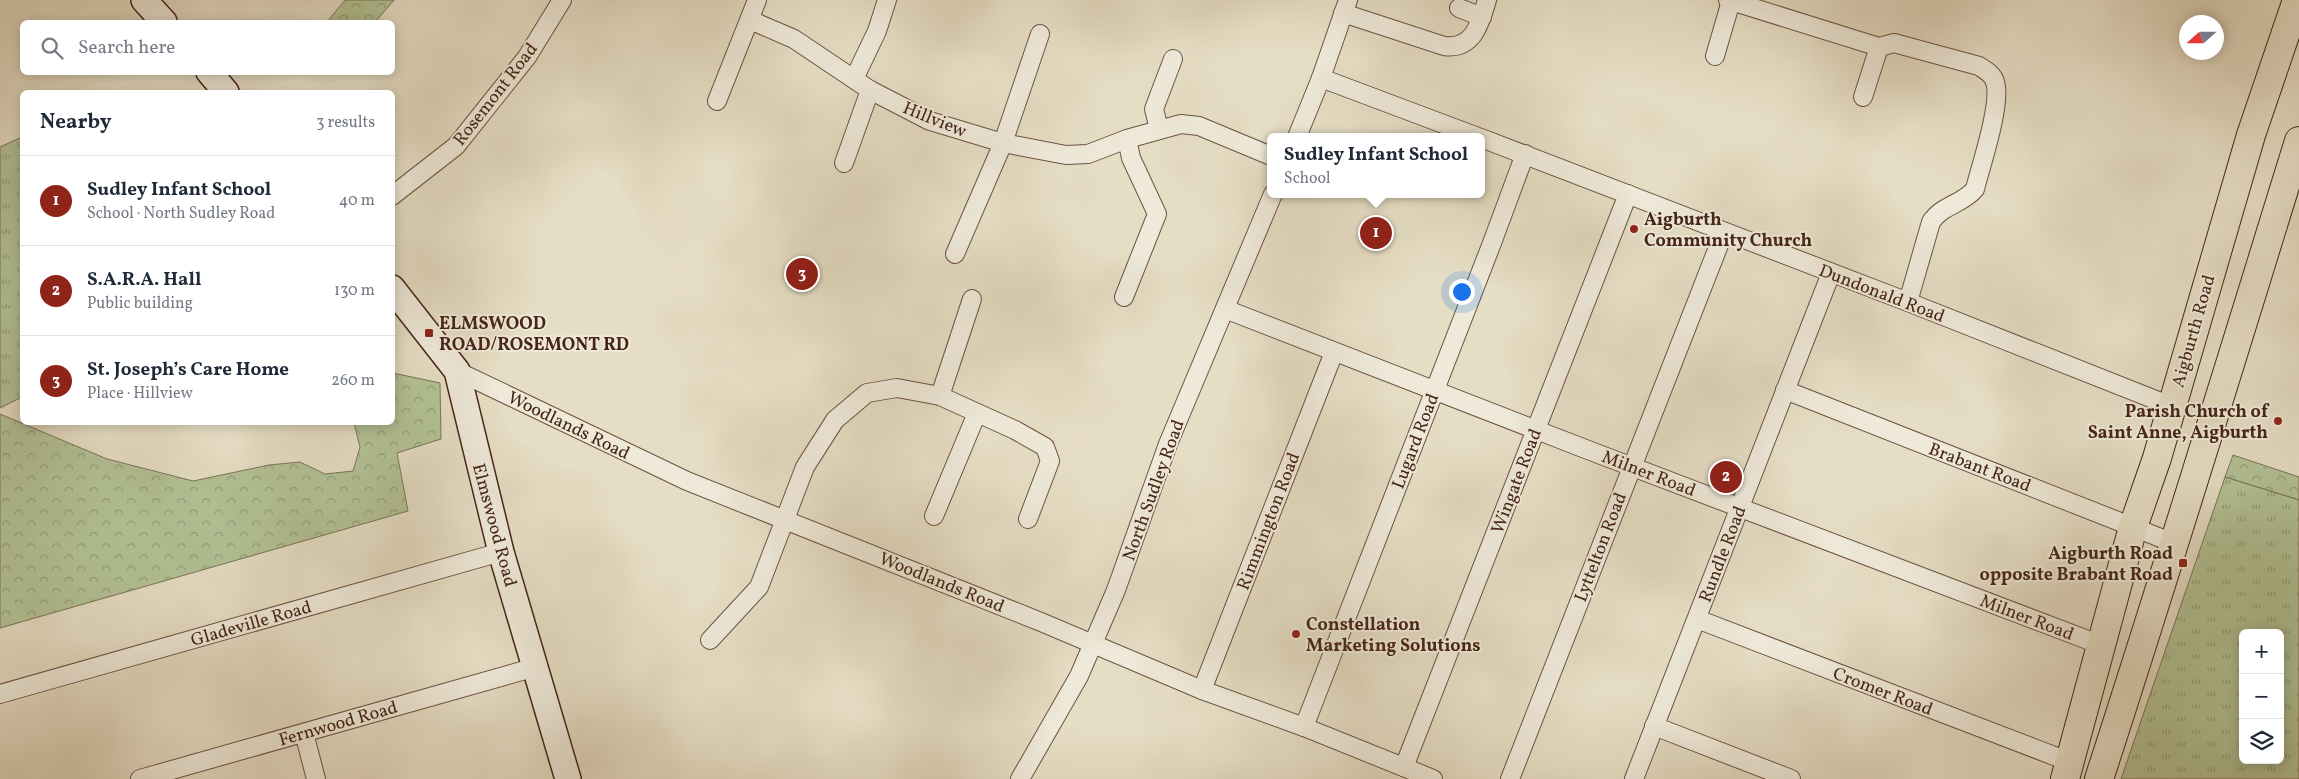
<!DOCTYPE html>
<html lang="en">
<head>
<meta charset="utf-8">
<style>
  body { margin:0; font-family:Vollkorn,serif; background:#f2f2f3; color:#1f2937 }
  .controls { position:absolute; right:15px; bottom:15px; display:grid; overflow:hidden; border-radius:8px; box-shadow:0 2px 12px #0003 }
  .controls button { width:45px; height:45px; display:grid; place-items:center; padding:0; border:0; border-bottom:1px solid #e0e1e3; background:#fff; color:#1f2937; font:25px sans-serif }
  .compass { position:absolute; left:2179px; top:15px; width:45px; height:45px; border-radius:50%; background:#fff; box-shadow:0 2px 12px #0003; rotate:249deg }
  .you { position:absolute; left:1461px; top:291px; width:18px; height:18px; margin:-12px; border:4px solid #fff; border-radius:50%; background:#1a73e8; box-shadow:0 0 0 8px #1a73e833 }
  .badge { display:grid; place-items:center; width:32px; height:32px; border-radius:50%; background:#8f2418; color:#fff; font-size:16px; font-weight:700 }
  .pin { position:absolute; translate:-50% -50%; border:2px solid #fff; box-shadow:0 1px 5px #0006 }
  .popup { position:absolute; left:1267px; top:133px; width:218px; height:65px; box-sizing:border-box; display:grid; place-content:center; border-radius:8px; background:#fff; filter:drop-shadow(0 1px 4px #0005); font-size:16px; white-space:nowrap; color:#747a83 }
  .popup b { font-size:19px; color:#1f2937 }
  .popup::after { content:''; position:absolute; left:50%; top:100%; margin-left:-10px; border:10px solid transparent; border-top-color:#fff }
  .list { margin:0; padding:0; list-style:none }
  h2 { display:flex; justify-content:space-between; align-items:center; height:65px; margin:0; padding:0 20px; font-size:21px }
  h2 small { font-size:16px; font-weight:400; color:#747a83 }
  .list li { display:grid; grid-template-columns:32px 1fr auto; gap:15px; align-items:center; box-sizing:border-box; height:90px; padding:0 20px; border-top:1px solid #e0e1e3 }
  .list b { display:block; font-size:19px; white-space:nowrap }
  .list p { margin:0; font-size:16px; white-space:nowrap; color:#747a83 }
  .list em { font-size:16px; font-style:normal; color:#747a83 }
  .icon { flex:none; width:28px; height:28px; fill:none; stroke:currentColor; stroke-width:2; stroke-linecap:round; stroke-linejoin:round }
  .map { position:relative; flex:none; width:2299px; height:779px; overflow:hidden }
  .search { position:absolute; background:#fff; box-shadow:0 2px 12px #0003; left:20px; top:20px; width:375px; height:55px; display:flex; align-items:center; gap:12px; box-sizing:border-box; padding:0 18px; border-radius:8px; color:#747a83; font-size:19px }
  .panel { position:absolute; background:#fff; box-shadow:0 2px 12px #0003; left:20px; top:90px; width:375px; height:335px; border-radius:8px }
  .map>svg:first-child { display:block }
</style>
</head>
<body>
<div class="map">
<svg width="2299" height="779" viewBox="0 0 2299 779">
  <defs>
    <pattern id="forest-crowns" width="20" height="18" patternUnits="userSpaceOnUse" patternTransform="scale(1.25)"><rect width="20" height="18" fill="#b2c296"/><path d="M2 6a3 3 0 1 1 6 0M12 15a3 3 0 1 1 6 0" fill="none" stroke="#939d79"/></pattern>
    <pattern id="park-tufts" width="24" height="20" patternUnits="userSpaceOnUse" patternTransform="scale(1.25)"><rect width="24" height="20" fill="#b2c296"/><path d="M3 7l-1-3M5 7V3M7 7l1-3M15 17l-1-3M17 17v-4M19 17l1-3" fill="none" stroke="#939d79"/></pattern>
  </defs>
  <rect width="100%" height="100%" fill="#e5ddc4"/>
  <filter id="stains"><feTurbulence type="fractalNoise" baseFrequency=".004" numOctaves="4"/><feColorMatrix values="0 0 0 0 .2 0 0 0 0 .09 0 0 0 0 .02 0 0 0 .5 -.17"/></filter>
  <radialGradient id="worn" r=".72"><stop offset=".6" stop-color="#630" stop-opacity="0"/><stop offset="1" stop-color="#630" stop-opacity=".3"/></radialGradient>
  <g fill="url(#forest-crowns)" stroke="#7c7356">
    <polygon points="345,0 394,0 375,22 327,22"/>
    <polygon points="393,373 440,383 441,439 397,453 408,511 0,628 0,414 107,459 193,481 269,465 300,462 325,474 353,471 360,447 354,423 392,422"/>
    <polygon points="2233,455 2299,477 2299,500 2225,477"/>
  </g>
  <g fill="url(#park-tufts)" stroke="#7c7356" fill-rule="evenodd">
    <polygon points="22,137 22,397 0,408 0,147"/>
    <path d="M2225 477 2299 500V779H2121ZM2243 633H2280V760H2243Z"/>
  </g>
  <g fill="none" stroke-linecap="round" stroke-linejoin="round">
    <defs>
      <g id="street">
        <path d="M1728 0 1879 47 1894 43 1979 66C1985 70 1993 74 1995 82 2002 103 1981 165 1975 189 1963 204 1942 205 1931 222L1908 302"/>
        <polyline points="1459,8 1482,17"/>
        <path d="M1343 13 1444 46C1473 50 1480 24 1487 0"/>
        <polyline points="750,20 794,39 870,90 930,121 1003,143 1066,155 1088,154 1127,139 1181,124 1199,126 1271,156"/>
        <polyline points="1715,56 1731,1"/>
        <polyline points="1321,78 1478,137"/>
        <polyline points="854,79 877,31 887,0"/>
        <polyline points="1863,97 1879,47"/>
        <polyline points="717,101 757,0"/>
        <polyline points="1159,129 1154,109 1173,59"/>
        <polyline points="1297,137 1321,78 1348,0"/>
        <polyline points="1481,138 1908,302 2171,406"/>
        <polyline points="844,163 870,90"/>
        <polyline points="392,196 456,146 527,57 562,0"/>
        <polyline points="955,254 1003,143 1040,34"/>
        <polyline points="1124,297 1157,214 1131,158 1127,139"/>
        <polyline points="1225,309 1588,450 2101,645"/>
        <polyline points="457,371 687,481 1041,622 1202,690 1304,727 1433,779"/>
        <polyline points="1785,390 2176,544"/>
        <polyline points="940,396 972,299"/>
        <polyline points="934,516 977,413"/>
        <polyline points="1697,619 2070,762"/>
        <polyline points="710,640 759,587 805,467 835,420 867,393 897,388 940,396 1015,430 1045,447 1050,461 1028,519"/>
        <polyline points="1202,690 1334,352"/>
        <polyline points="0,694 501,552"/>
        <polyline points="1654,726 1791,779"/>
        <polyline points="1304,727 1492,243 1525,154"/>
        <polyline points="304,733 316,779"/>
        <polyline points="1404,767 1628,194"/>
        <polyline points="140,779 536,667"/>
        <polyline points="1020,779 1079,676 1116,590 1168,444 1273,194"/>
        <polyline points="1510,779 1724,232"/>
        <polyline points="1634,779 1831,273"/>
      </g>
      <g id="secondary">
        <polyline points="144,0 164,22"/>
        <polyline points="209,72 226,92"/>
        <polyline points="392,288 457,371 501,552 568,779"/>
      </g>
      <g id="highway">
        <polyline points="2065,779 2133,527 2157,458 2251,135 2297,0"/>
        <path d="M2099 779C2168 567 2233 354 2299 141"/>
      </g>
    </defs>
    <use href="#street" stroke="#6e5242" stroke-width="20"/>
    <use href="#secondary" stroke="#462416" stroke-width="28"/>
    <use href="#highway" stroke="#462416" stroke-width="30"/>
    <use href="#street" stroke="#eee9d9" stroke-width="18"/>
    <use href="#secondary" stroke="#eee9d9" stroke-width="25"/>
    <use href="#highway" stroke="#e5ddc4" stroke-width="28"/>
  </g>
  <g fill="#8f2418" stroke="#eee9d9" stroke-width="2">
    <circle cx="1634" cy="229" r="5"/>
    <rect x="424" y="328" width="10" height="10" rx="2.5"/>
    <circle cx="2278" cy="421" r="5"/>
    <rect x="2178" y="558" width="10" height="10" rx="2.5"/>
    <circle cx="1296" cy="634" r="5"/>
  </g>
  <g text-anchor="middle" stroke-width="4" stroke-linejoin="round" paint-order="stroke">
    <g font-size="18" fill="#462416" stroke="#eee9d9">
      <text transform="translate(495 94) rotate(-52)" y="6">Rosemont Road</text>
      <text transform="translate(935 119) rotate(22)" y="6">Hillview</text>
      <text transform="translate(1882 293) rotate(21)" y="6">Dundonald Road</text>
      <text transform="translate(2193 331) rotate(-74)" y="6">Aigburth Road</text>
      <text transform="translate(569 425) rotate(26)" y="6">Woodlands Road</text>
      <text transform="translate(1415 441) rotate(-69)" y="6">Lugard Road</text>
      <text transform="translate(1980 467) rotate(21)" y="6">Brabant Road</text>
      <text transform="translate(1649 473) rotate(21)" y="6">Milner Road</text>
      <text transform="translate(1516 481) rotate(-69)" y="6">Wingate Road</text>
      <text transform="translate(1153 490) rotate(-70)" y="6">North Sudley Road</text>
      <text transform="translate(1268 521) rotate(-69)" y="6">Rimmington Road</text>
      <text transform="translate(495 525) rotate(75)" y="6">Elmswood Road</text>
      <text transform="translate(1600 547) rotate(-69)" y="6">Lyttelton Road</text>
      <text transform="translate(1722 554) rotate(-69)" y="6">Rundle Road</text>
      <text transform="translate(942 582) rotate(22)" y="6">Woodlands Road</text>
      <text transform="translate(2027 617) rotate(21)" y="6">Milner Road</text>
      <text transform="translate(251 623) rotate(-16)" y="6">Gladeville Road</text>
      <text transform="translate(1883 691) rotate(21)" y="6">Cromer Road</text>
      <text transform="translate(338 723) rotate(-16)" y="6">Fernwood Road</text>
    </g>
    <g font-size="18" font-weight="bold" fill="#462416" stroke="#eee9d9" text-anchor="start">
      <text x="1644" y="225">Aigburth<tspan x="1644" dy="21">Community Church</tspan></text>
      <text x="439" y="329">ELMSWOOD<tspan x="439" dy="21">ROAD/ROSEMONT RD</tspan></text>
      <text x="2268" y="417" text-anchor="end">Parish Church of<tspan x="2268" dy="21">Saint Anne, Aigburth</tspan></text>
      <text x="2173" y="559" text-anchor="end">Aigburth Road<tspan x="2173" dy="21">opposite Brabant Road</tspan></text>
      <text x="1306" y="630">Constellation<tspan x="1306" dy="21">Marketing Solutions</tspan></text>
    </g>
  </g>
  <rect width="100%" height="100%" filter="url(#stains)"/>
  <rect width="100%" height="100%" fill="url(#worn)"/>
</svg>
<div class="controls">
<button>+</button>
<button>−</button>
<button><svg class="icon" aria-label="layers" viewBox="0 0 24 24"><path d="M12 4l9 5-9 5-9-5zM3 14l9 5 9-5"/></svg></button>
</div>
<svg class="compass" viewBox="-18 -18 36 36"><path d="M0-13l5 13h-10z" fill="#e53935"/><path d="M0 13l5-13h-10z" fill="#747a83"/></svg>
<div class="you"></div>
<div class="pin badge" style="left:1376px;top:233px">1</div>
<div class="popup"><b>Sudley Infant School</b>School</div>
<div class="pin badge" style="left:1726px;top:477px">2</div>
<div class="pin badge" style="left:802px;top:274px">3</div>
<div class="search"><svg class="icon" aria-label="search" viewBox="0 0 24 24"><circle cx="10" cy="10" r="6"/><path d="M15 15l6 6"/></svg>Search here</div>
<section class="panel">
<h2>Nearby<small>3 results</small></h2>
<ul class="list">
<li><span class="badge">1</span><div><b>Sudley Infant School</b><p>School · North Sudley Road</p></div><em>40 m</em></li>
<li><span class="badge">2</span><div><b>S.A.R.A. Hall</b><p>Public building</p></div><em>130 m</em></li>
<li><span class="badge">3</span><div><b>St. Joseph’s Care Home</b><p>Place · Hillview</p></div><em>260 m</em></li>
</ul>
</section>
</div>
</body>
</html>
